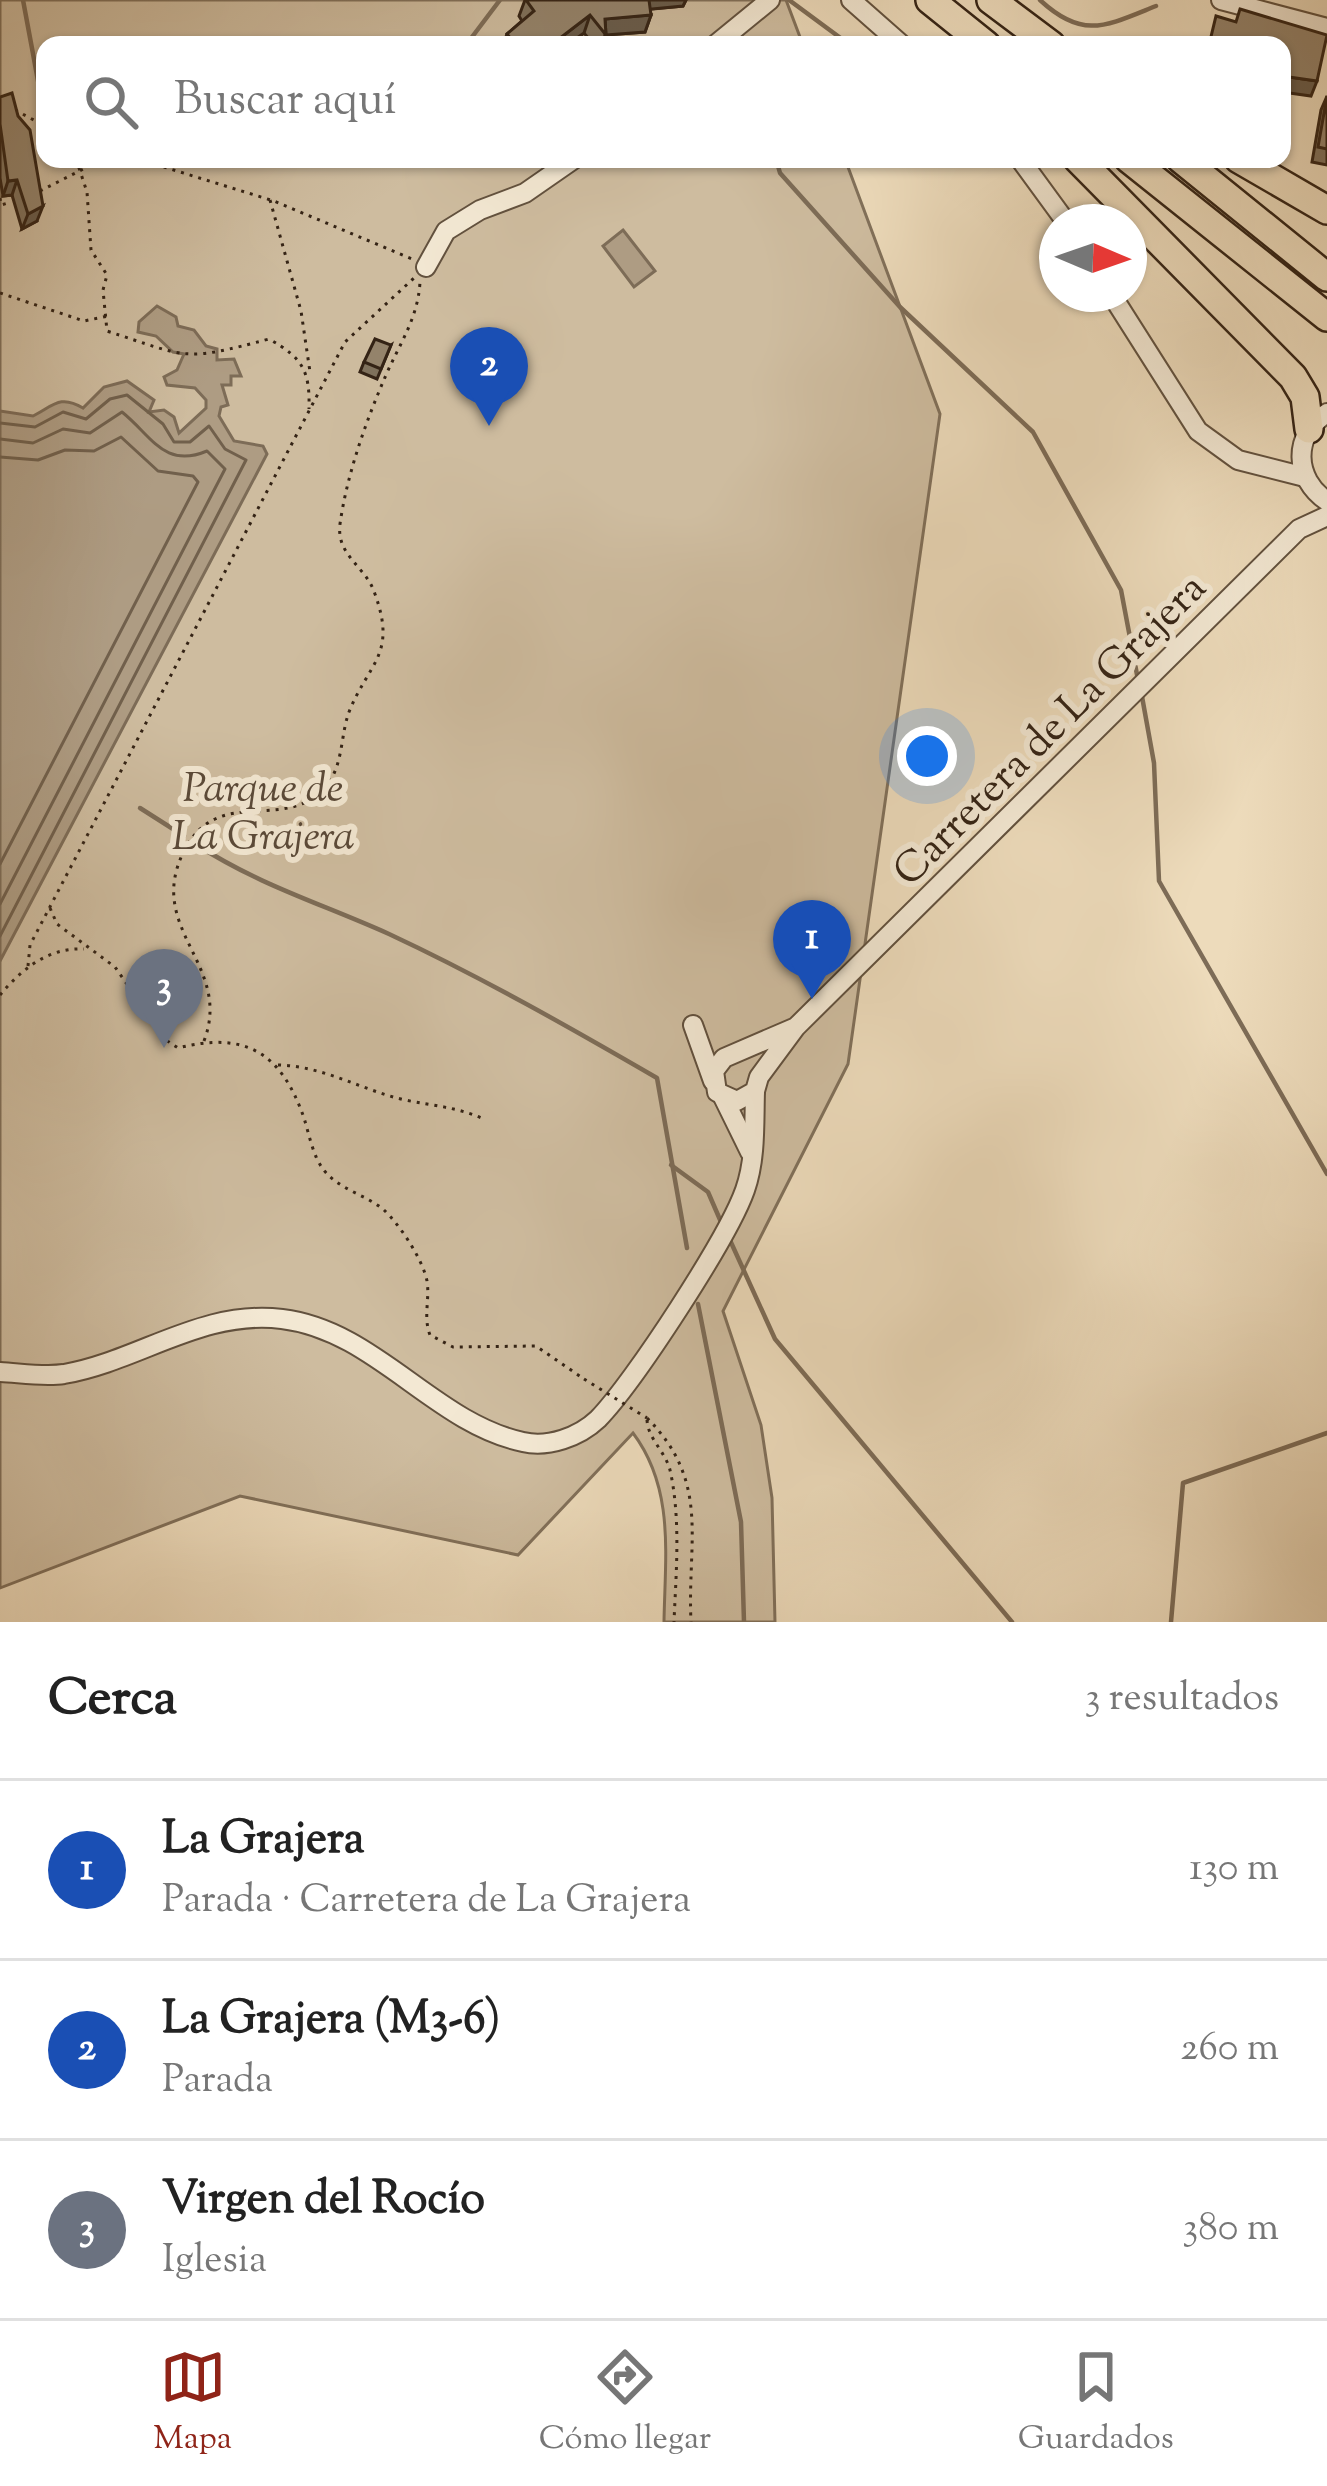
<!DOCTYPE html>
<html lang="es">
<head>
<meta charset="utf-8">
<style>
  body { margin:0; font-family:"Sorts Mill Goudy",serif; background:#f6f6f6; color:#222 }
  .compass { position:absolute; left:1039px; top:204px; width:108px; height:108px; border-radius:50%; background:#fff; box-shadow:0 3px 9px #0004; rotate:92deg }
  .you { position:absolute; left:927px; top:756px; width:42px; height:42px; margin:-30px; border:9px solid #fff; border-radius:50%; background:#1a73e8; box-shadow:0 0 0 18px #1a73e833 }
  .badge { display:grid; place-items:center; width:78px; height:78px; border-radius:50%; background:#8f2418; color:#fff; font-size:39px; font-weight:700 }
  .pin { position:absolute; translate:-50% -99px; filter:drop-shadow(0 3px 6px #0008) }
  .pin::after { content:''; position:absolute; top:63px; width:42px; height:36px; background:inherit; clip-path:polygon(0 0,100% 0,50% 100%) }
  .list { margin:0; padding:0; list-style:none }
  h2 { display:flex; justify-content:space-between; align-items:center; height:156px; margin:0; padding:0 48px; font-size:51px }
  h2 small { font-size:39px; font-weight:400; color:#767676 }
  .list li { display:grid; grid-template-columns:78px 1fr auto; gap:36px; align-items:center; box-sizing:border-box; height:180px; padding:0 48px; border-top:3px solid #e0e0e0 }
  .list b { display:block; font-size:45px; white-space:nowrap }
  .list p { margin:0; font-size:39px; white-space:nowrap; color:#767676 }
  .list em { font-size:39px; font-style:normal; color:#767676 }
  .icon { flex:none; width:66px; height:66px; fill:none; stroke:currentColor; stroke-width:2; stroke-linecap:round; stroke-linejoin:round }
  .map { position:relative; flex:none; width:1327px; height:1622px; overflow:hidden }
  .search { position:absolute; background:#fff; box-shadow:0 3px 9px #0004; left:36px; right:36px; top:36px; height:132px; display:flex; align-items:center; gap:30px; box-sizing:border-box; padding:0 42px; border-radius:24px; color:#767676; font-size:45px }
  .sheet { height:696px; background:#fff }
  nav { display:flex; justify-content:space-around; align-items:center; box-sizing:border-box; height:168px; border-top:3px solid #e0e0e0; background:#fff; font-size:33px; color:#767676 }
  nav a { display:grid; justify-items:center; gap:6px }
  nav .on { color:#8f2418 }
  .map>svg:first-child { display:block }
</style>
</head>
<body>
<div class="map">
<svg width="1327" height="1622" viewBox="0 0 1327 1622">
  <rect width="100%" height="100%" fill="#eddbbb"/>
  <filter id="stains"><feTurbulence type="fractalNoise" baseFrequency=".00167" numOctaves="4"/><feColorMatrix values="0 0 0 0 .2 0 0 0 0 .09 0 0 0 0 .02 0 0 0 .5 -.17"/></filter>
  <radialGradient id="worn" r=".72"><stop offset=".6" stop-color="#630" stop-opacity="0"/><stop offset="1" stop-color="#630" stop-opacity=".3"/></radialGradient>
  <path fill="#cebc9f" stroke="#81705a" stroke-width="3" d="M0 0H786L803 45H45V159H845L940 414 848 1064 723 1311 761 1425 772 1498 775 1622H664C665 1556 675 1489 633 1433L518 1555 240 1496 0 1588Z"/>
  <g fill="#ae9c83" stroke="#7d6c57" stroke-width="3">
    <polygon points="623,230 655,271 634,287 603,246"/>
    <path d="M157 306 176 317 178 326 194 330 206 346 217 349V360L234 359 241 376H231V385H222L228 405 221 407 219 416 234 441 263 446 267 454 0 961V411L33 416C53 406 60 394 83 408L104 387 127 381 154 400 149 412 164 410 174 417 179 433 206 408V400L195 388 167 385 164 377 177 370 184 354 173 352 156 336 138 332 139 322Z"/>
  </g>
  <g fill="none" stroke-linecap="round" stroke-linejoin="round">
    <g stroke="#71604c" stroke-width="3">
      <polyline points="0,423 35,427 63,412 86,419 110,399 127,395 163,424 174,442 190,442 209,426 225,449 246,460 0,936"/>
      <path d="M0 439 33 443 63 429 90 433 122 412C152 436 164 469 207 451L225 469 0 904"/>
      <polyline points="0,457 38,460 65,450 94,451 121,437 158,471 193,476 198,482 0,864"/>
    </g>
    <g stroke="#7d6c57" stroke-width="4.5">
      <polyline points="23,0 39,86 45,88"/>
      <polyline points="789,0 850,45"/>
      <path d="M1040 0C1083 40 1106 26 1156 6"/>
      <polyline points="466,45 500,0"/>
      <polyline points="776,159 780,173 900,307 1033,432 1121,590 1138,680"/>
      <polyline points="1141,691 1154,763 1159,881 1327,1174"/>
      <polyline points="140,808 184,836"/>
      <path d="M197 845C261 886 320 903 389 934 481 977 569 1027 657 1078L687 1248"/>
      <polyline points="671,1165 708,1192 721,1222"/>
      <polyline points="729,1238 775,1339 1012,1622"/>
      <polyline points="698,1304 741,1522 744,1622"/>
      <polyline points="1171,1622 1183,1483 1327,1433"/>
    </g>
    <defs>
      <g id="minor">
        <polyline points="851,0 902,45"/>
        <polyline points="1221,0 1327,28"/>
        <polyline points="715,45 770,0"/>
        <polyline points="1020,159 1066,222"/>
        <polyline points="426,267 446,231 480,210 525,193 574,159"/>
        <polyline points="1111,294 1198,431 1238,460 1305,477"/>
        <path d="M1327 413C1292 435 1294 479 1327 501"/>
        <polyline points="693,1025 713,1081"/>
        <polyline points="796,1027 724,1058 714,1071 717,1092 737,1101 755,1091 759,1077 796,1027 1299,529 1327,516"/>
        <polyline points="723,1097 750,1152"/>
        <path d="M0 1372C20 1373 44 1377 64 1374 139 1361 202 1309 282 1319 375 1330 434 1423 523 1442 548 1448 579 1437 598 1419 634 1382 728 1238 745 1190 756 1159 754 1123 755 1091"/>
      </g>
      <g id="highway">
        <polyline points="930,0 986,45"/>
        <polyline points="991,0 1051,45"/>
        <polyline points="1078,159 1293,377 1305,397 1309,429"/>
        <polyline points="1129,159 1327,317"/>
        <polyline points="1181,159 1327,277"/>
        <polyline points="1239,159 1327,210"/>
      </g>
    </defs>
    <use href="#minor" stroke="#62513e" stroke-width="22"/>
    <use href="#highway" stroke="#342315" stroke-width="32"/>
    <g stroke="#342315" stroke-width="3" stroke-dasharray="3 6" stroke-linecap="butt">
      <polyline points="15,110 45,126"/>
      <path d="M76 159 87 192 91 250 107 275 103 290 107 331C190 358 182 362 269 339 303 358 310 371 309 409"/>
      <polyline points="138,159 274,201 412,259"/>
      <polyline points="40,191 103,159"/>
      <polyline points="0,198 1,205 8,203"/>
      <polyline points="270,200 301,311 310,372"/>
      <polyline points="0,293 84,321 108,316"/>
      <path d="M50 908 57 924 115 967 166 1040 178 1048C245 1031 281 1052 304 1118 309 1134 313 1156 323 1169 339 1190 365 1194 384 1210 400 1225 423 1260 427 1281 430 1299 423 1317 430 1335L453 1347 536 1346 584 1379"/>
      <polyline points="28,966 30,945 345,342 414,278"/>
      <path d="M0 995C21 970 48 947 84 949"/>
      <path d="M204 1041C233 965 146 930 183 853 218 780 289 838 329 782 343 763 341 733 349 712 369 662 397 655 375 594 366 566 336 556 340 524 347 474 366 421 386 375 400 343 418 318 420 282"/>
      <path d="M278 1065C324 1066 361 1090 405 1100 434 1106 458 1107 486 1120"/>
      <path d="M647 1418C711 1482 687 1541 691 1622"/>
      <path d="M647 1420C648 1439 665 1451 670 1470 681 1519 676 1573 674 1622"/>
    </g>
    <use href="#minor" stroke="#f3e8d3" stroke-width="18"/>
    <use href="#highway" stroke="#eddbbb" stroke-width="27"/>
    <polyline stroke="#342315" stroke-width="3" stroke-dasharray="3 6" stroke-linecap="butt" points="584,1379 647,1418"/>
  </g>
  <g fill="#7f715c" stroke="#342315" stroke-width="3">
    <polygon points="525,0 686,0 683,6 650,9 651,15 645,32 605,35 602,45 594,45 584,33 567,45 503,45 507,34 522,21 519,16"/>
    <polygon points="1327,96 1327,165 1312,162 1321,110"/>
    <polygon points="0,97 37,221 22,229 12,195 3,196 0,178"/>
    <polygon points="391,345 377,379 360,372 364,362"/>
  </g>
  <g fill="#685c4b" stroke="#342315" stroke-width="3">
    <polygon points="646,0 686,0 683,6 642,10"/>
    <polygon points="590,15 584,33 567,45 551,45"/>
    <polygon points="651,15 645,32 606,35 605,19"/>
    <polygon points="1282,76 1317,81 1311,96 1282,92"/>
    <polygon points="17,180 12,195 3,196 8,181"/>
    <polygon points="43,206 37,221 22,229 28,214"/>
  </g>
  <g fill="#94836b" stroke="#342315" stroke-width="3">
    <polygon points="526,0 649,0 651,15 605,19 606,35 590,15 551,45 516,45 507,34 534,11"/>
    <polygon points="1240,9 1327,35 1317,81 1282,76 1282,45 1209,45 1216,16 1236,22"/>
    <polygon points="12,93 18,116 30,130 43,206 28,214 17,180 8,181 0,124 0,97"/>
    <polygon points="1327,96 1327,149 1318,147"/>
    <polygon points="375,339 391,345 381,369 364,362"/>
  </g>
  <g text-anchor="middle" stroke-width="12" stroke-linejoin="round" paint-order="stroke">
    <g font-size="42" fill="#342315" stroke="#f3e8d3">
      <text transform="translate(1048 728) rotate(-45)" y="15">Carretera de La Grajera</text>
    </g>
    <g font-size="42" font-style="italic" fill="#5a4938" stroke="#f3e8d3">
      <text x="263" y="801">Parque de<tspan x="263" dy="48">La Grajera</tspan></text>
    </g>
  </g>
  <rect width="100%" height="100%" filter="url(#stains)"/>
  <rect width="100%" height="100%" fill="url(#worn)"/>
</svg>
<svg class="compass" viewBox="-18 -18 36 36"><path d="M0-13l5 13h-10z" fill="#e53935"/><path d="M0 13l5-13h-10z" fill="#767676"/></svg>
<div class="you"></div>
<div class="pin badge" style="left:812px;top:999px;background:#1a4fb4">1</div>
<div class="pin badge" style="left:489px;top:426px;background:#1a4fb4">2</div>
<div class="pin badge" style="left:164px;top:1048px;background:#6b7280">3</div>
<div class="search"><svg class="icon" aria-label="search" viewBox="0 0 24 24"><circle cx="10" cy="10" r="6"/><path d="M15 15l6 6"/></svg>Buscar aquí</div>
</div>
<section class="sheet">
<h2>Cerca<small>3 resultados</small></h2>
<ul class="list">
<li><span class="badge" style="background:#1a4fb4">1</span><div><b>La Grajera</b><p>Parada · Carretera de La Grajera</p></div><em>130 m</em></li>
<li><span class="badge" style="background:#1a4fb4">2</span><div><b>La Grajera (M3-6)</b><p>Parada</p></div><em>260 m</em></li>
<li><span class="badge" style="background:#6b7280">3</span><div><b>Virgen del Rocío</b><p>Iglesia</p></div><em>380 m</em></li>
</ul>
</section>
<nav>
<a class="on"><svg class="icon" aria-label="map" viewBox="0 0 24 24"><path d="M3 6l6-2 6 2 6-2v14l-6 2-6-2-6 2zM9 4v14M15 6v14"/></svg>Mapa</a>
<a><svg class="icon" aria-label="directions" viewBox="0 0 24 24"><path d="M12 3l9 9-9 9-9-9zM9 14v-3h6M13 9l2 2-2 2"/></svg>Cómo llegar</a>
<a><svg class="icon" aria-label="saved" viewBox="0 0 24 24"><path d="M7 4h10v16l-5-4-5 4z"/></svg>Guardados</a>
</nav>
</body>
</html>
